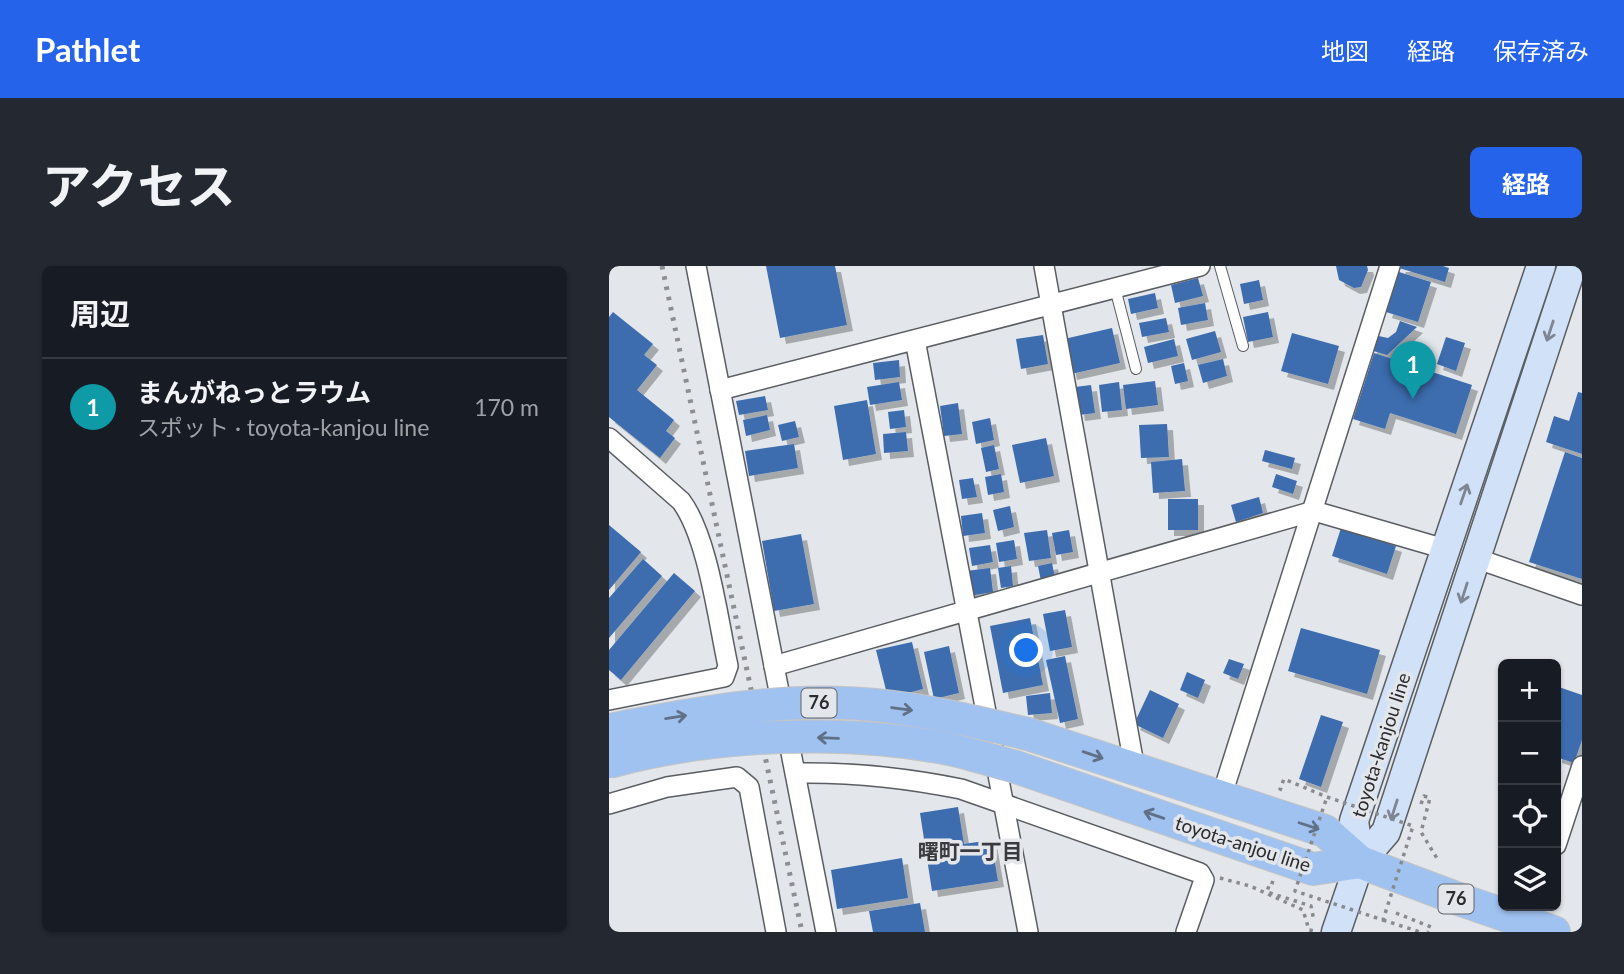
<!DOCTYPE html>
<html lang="ja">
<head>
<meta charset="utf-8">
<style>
  body { margin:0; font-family:Lato,"Noto Sans JP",sans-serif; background:#242831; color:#f1f3f6 }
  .controls { position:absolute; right:21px; bottom:21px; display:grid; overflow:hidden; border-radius:10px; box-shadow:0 2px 5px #0004 }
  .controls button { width:63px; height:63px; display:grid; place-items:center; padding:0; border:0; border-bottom:2px solid #363941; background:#171b24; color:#f1f3f6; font:35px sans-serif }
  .you { position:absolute; left:418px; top:385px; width:24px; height:24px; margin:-18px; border:5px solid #fff; border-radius:50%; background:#1a73e8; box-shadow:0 0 0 10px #1a73e833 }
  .badge { display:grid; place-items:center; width:46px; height:46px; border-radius:50%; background:#2563eb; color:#fff; font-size:23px; font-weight:700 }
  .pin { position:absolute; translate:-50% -58px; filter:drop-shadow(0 2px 4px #0008) }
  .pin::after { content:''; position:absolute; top:37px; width:24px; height:21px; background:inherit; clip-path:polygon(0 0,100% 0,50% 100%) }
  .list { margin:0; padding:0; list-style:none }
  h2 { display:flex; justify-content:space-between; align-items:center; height:91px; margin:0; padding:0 28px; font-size:30px }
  h2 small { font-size:23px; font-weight:400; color:#9ea1a6 }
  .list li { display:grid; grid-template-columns:46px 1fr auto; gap:21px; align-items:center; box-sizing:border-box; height:98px; padding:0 28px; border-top:2px solid #363941 }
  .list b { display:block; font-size:26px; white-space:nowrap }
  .list p { margin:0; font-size:23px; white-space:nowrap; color:#9ea1a6 }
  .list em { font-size:23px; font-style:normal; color:#9ea1a6 }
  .icon { flex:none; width:38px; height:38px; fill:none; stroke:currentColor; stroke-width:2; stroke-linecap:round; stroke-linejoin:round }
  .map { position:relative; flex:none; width:973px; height:666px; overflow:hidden; border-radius:10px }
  header { display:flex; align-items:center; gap:42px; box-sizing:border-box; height:98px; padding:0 35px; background:#2563eb; color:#fff }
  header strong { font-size:33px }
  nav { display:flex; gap:38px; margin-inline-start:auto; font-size:24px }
  .intro { display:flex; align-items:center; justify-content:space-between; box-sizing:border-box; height:168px; padding:0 42px }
  h1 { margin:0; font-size:49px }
  .button { padding:18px 32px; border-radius:10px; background:#2563eb; color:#fff; font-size:24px; font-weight:700 }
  main { display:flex; gap:42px; padding:0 42px }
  aside { flex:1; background:#171b24; border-radius:10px; box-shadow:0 2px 5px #0004 }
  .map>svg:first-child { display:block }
</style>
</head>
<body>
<header>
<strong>Pathlet</strong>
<nav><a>地図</a><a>経路</a><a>保存済み</a></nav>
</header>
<div class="intro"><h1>アクセス</h1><a class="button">経路</a></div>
<main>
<aside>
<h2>周辺<small></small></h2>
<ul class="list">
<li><span class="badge" style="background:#0f9aa8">1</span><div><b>まんがねっとラウム</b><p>スポット · toyota-kanjou line</p></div><em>170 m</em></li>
</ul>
</aside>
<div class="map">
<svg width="973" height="666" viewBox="0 0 973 666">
  <defs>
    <filter id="shadow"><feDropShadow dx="6" dy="6" stdDeviation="0" flood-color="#0004"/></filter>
  </defs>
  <rect width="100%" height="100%" fill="#e3e6eb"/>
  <g fill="#3d6dae" filter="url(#shadow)">
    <polygon points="157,0 226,0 238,59 171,72"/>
    <polygon points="727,0 758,0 759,4 752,21 745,22 730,14"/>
    <polygon points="791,0 834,0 840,2 836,16 790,2"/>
    <polygon points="790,6 822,16 809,56 777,46"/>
    <polygon points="589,12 594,30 566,37 562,19"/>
    <polygon points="650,14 654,34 635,38 631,18"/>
    <polygon points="546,27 549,42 522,48 519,33"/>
    <polygon points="596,37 599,54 572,59 569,42"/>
    <polygon points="4,46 44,78 35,89 48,99 28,124 65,154 57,165 66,172 51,192 0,151 0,51"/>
    <polygon points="659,46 664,71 639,76 634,51"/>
    <polygon points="557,52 560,66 533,71 530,57"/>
    <polygon points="791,55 808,61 778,89 761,84 765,69 779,72 787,66"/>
    <polygon points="503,62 511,97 462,108 455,73"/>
    <polygon points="606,65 612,86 583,94 577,73"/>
    <polygon points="683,67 730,80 719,118 672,105"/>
    <polygon points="434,69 439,98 412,103 407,73"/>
    <polygon points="837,71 856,77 847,105 828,98"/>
    <polygon points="565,73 569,90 539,97 535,81"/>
    <polygon points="765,87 863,119 847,168 781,147 776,163 744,153"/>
    <polygon points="614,93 618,110 594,117 589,99"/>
    <polygon points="290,94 291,111 266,114 264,97"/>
    <polygon points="575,97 579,115 566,118 562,100"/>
    <polygon points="546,115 549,139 517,143 514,119"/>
    <polygon points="290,116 293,134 261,139 258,121"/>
    <polygon points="510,116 513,144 493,146 490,119"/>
    <polygon points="482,119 486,147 470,149 466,121"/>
    <polygon points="969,126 973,127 973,188 937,176 945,150 960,155"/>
    <polygon points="156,130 159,144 130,149 127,135"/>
    <polygon points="258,134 267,188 234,194 225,140"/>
    <polygon points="349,137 353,168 335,170 331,140"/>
    <polygon points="295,144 297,161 281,163 279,146"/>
    <polygon points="158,149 161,164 137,170 134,154"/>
    <polygon points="381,152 385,174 367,178 363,156"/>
    <polygon points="186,155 190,171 173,175 169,159"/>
    <polygon points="558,158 560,191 532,192 530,159"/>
    <polygon points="297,166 299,185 275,187 274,168"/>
    <polygon points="437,172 445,210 411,217 403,179"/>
    <polygon points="185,178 189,202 140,210 136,185"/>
    <polygon points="385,179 390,203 377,206 372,182"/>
    <polygon points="656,184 686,192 683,203 653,195"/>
    <polygon points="956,186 973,192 973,313 920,296"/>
    <polygon points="573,193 576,225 544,227 542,196"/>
    <polygon points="392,208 395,226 379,229 376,211"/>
    <polygon points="667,208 688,215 684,228 663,221"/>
    <polygon points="364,212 368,231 353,233 350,214"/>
    <polygon points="650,231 654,247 627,256 622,239"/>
    <rect x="559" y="233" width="30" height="31"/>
    <polygon points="401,240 405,261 389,265 384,244"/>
    <polygon points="373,247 376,267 354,270 352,250"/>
    <polygon points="0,259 32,286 0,324"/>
    <polygon points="732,262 787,280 778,308 723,290"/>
    <polygon points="438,264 442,292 420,295 415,267"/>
    <polygon points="460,264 464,286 447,289 443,267"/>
    <polygon points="192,268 205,338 165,345 153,275"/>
    <polygon points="405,274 408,293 390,296 387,277"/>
    <polygon points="381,279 384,296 363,300 360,282"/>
    <polygon points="34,293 53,310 0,372 0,332"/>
    <polygon points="443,297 446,312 432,315 429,300"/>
    <polygon points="402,300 404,320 392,322 389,302"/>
    <polygon points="381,302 384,326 360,330 357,305"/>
    <polygon points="65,307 86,325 12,414 0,404 0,384"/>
    <polygon points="456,344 463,381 441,385 434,348"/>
    <polygon points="421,352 434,419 394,427 381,360"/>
    <polygon points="692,362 771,384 758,428 679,405"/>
    <polygon points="303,376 314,423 279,432 267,384"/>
    <polygon points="340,380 350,427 325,433 315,386"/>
    <polygon points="456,390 469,453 451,457 437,394"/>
    <polygon points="620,393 635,398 629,413 614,407"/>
    <polygon points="578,406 596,414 589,432 571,424"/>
    <polygon points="947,420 973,429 973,474 965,497 947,491"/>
    <polygon points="541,424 570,438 554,472 525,458"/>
    <polygon points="441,427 443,447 419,449 417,430"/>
    <polygon points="712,449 734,456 712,521 690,513"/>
    <polygon points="349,541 355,578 382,574 389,615 323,625 311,547"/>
    <polygon points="293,592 299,632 228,643 222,604"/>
    <polygon points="311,637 316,666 264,666 260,645"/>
  </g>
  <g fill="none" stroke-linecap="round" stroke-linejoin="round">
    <defs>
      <g id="lane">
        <polyline points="611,0 634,80"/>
        <polyline points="506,22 527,103"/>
      </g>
      <g id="street">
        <polyline points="87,0 217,666"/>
        <polyline points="435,0 526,504"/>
        <polyline points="306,74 419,666"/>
        <polyline points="111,124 591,0"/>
        <path d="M0 172 72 235C99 271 109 354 119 400L115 411 0 434"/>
        <polyline points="866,292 973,329"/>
        <polyline points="165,400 705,245 836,283"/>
        <path d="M187 507C242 506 298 512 352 523L591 607 595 614 577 666"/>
        <polyline points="612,532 781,0"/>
        <polyline points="0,538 58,521 128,511 140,521 167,666"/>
        <polyline points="947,579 973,500"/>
      </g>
      <g id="secondary">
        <polyline points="751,596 745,555 932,0"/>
        <polyline points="727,666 751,596 777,566 963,0"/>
      </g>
      <g id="primary">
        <polyline points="419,468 716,565 751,596 855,635 945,666"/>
        <polyline points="407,501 704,603 751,596"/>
      </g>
    </defs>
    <use href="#lane" stroke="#5a5d61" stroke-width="12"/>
    <use href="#street" stroke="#5a5d61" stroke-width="22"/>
    <use href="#secondary" stroke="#5a5d61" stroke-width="31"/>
    <use href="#primary" stroke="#c4c4c4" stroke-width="34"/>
    <g stroke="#888a8e" stroke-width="3.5" stroke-dasharray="3.5 5" stroke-linecap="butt">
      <polyline points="673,524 671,523 675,513 718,531"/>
      <polyline points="812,538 815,530 821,532 812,566 829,594"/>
      <polyline points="611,612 641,620 694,644 700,664 705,665"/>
      <polyline points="665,617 661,616 658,626 702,640 705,655"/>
      <polyline points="787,647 822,661 819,666"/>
      <polyline points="774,654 811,666"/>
    </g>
    <use href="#lane" stroke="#fff" stroke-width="10"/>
    <use href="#street" stroke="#fff" stroke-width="19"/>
    <use href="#secondary" stroke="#d0e1f8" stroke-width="28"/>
    <use href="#primary" stroke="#a0c2f1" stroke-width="32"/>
    <polyline stroke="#8c8e92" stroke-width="5" stroke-dasharray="3.5 7" stroke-linecap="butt" points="53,0 193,666"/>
    <defs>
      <g id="primary-bridge">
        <path d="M0 464C87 447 177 430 266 439 318 444 368 456 419 468"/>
        <path d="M0 496C102 468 236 462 340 483 362 488 385 495 407 501"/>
      </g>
    </defs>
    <use href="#primary-bridge" stroke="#c4c4c4" stroke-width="34" stroke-linecap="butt"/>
    <polygon stroke="#888a8e" stroke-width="3.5" stroke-dasharray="3.5 5" stroke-linecap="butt" points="718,531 804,560 774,654 686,625"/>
    <use href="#primary-bridge" stroke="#a0c2f1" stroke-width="32"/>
  </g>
  <defs><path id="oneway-shaft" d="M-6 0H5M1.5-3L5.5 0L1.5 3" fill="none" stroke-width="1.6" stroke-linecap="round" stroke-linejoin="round" transform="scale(1.75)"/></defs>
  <g stroke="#7e8693">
    <use href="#oneway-shaft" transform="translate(941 65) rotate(108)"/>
    <use href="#oneway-shaft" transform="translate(855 228) rotate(-71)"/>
    <use href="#oneway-shaft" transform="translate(855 327) rotate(108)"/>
    <use href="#oneway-shaft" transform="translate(785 544) rotate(108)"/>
  </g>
  <g stroke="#607086">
    <use href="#oneway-shaft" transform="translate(293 443) rotate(8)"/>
    <use href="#oneway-shaft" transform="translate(67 451) rotate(-9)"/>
    <use href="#oneway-shaft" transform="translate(219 472) rotate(-178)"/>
    <use href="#oneway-shaft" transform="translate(484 489) rotate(19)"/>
    <use href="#oneway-shaft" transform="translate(545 549) rotate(-161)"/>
    <use href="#oneway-shaft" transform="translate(700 560) rotate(18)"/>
  </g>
  <g text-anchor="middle" stroke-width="7" stroke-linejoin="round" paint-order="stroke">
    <g fill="#e3e6eb" stroke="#626467" stroke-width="2">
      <rect x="192.5" y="422.5" width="35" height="29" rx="5"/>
      <rect x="829.5" y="618.5" width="35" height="29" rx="5"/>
    </g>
    <g font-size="18" font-weight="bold" fill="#2b2c2e">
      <text x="210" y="443">76</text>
      <text x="847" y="639">76</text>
    </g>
    <g font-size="19" fill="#2b2c2e" stroke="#e3e6eb">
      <text transform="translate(772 479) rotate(-72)" y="7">toyota-kanjou line</text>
      <text transform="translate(634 578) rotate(18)" y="7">toyota-anjou line</text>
    </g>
    <g font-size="21" font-weight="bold" fill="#383a3e" stroke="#e3e6eb">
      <text x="361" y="593">曙町一丁目</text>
    </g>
  </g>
</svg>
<div class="controls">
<button>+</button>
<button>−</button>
<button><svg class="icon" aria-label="locate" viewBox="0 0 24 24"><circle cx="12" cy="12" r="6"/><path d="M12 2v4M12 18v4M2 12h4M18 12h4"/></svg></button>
<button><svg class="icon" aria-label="layers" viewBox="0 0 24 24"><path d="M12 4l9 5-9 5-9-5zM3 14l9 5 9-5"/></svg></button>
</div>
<div class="you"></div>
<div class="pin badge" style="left:804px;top:133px;background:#0f9aa8">1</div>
</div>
</main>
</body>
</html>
